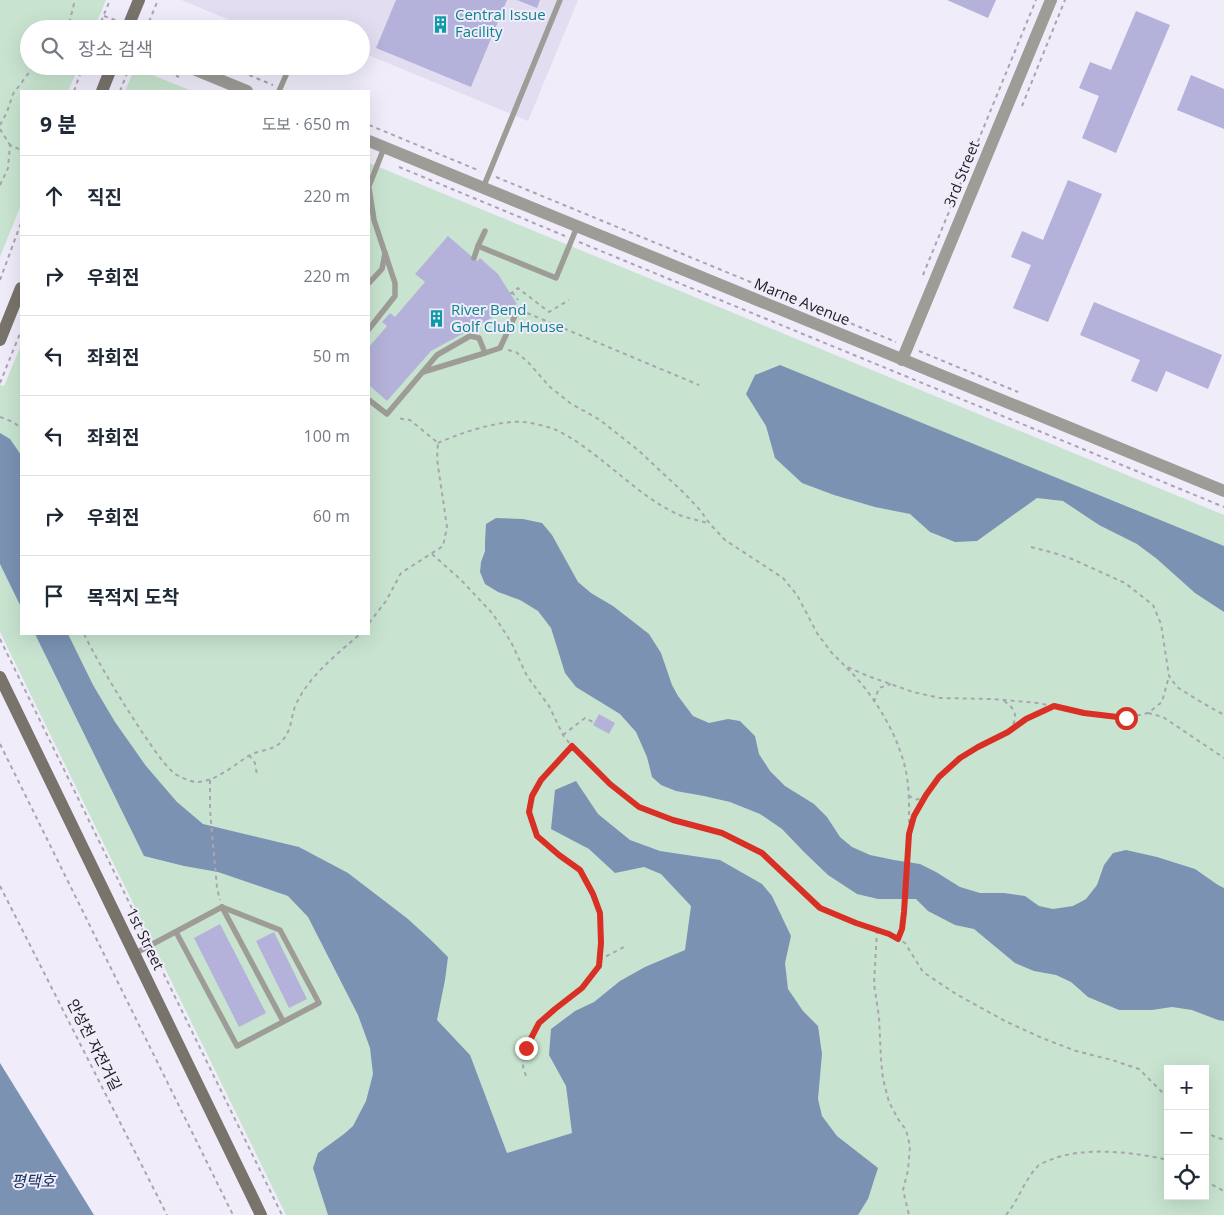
<!DOCTYPE html>
<html lang="ko">
<head>
<meta charset="utf-8">
<style>
  body { margin:0; font-family:"Open Sans","Noto Sans KR",sans-serif; background:#f2f2f3; color:#1f2937 }
  .controls { position:absolute; right:15px; bottom:15px; display:grid; overflow:hidden; border-radius:0px; box-shadow:0 5px 20px #0002 }
  .controls button { width:45px; height:45px; display:grid; place-items:center; padding:0; border:0; border-bottom:1px solid #e0e1e3; background:#fff; color:#1f2937; font:25px sans-serif }
  .stop { position:absolute; width:15px; height:15px; margin:-11px; border:4px solid #d93025; border-radius:50%; background:#fff }
  .stop.end { background:#d93025; border-color:#fff; box-shadow:0 1px 5px #0008 }
  .list { margin:0; padding:0; list-style:none }
  h2 { display:flex; justify-content:space-between; align-items:center; height:65px; margin:0; padding:0 20px; font-size:21px }
  h2 small { font-size:16px; font-weight:400; color:#747a83 }
  .list li { display:grid; grid-template-columns:32px 1fr auto; gap:15px; align-items:center; box-sizing:border-box; height:80px; padding:0 20px; border-top:1px solid #e0e1e3 }
  .list b { display:block; font-size:19px; white-space:nowrap }
  .list em { font-size:16px; font-style:normal; color:#747a83 }
  .icon { flex:none; width:28px; height:28px; fill:none; stroke:currentColor; stroke-width:2; stroke-linecap:round; stroke-linejoin:round }
  .map { position:relative; flex:none; width:1224px; height:1215px; overflow:hidden }
  .search { position:absolute; background:#fff; box-shadow:0 5px 20px #0002; left:20px; top:20px; width:350px; height:55px; display:flex; align-items:center; gap:12px; box-sizing:border-box; padding:0 18px; border-radius:28px; color:#747a83; font-size:19px }
  .panel { position:absolute; background:#fff; box-shadow:0 5px 20px #0002; left:20px; top:90px; width:350px; height:545px; border-radius:0px }
  .map>svg:first-child { display:block }
</style>
</head>
<body>
<div class="map">
<svg width="1224" height="1215" viewBox="0 0 1224 1215">
  <rect width="100%" height="100%" fill="#f0ecfa"/>
  <polygon fill="#e3ddf2" points="181,0 578,0 528,121 361,52 361,29 251,29"/>
  <g fill="#c8e4d0" fill-rule="evenodd">
    <polygon points="0,0 106,0 94,29 29,29 29,66 79,66 68,91 21,91 21,205 0,257"/>
    <polygon points="135,68 192,91 125,91"/>
    <path d="M369 163 1224 515V1215H286L0 632V385L4 386 21 345V634H369ZM1168 1069H1205V1196H1168Z"/>
  </g>
  <g fill="#7b92b3">
    <polygon points="780,365 1224,546 1224,612 1195,593 1157,559 1137,544 1099,525 1063,501 1037,498 977,541 955,542 930,532 910,514 875,507 834,495 802,483 775,458 766,426 746,394 755,375"/>
    <polygon points="0,433 10,439 21,455 21,607 0,564"/>
    <polygon points="496,518 523,519 542,523 552,535 578,582 591,593 613,606 649,634 661,653 672,685 678,696 693,716 709,723 728,719 740,721 755,736 759,754 770,771 785,786 814,804 827,817 840,837 852,847 870,855 894,860 920,864 936,872 960,887 980,893 1004,893 1025,896 1039,906 1053,909 1073,906 1086,899 1097,885 1104,865 1113,853 1126,850 1157,857 1195,869 1218,885 1224,888 1224,1021 1218,1020 1192,1010 1172,1007 1152,1010 1119,1010 1088,997 1071,982 1056,975 1034,971 1015,963 974,929 955,925 928,911 916,899 878,899 857,894 828,875 804,852 782,829 760,814 730,802 704,796 676,791 661,785 652,777 647,757 636,732 620,714 576,687 565,673 551,628 538,611 520,600 498,592 485,584 480,572 481,562 485,551 485,541 486,524"/>
    <polygon points="35,634 68,634 93,685 115,722 146,766 177,802 203,824 299,847 348,873 408,919 433,942 448,957 445,980 437,1020 470,1055 507,1153 572,1133 566,1086 549,1055 551,1029 575,1011 594,1002 620,981 645,967 685,950 691,906 661,874 644,867 615,873 589,849 551,829 555,790 576,781 598,814 630,840 660,851 720,860 762,884 772,896 791,936 785,963 788,989 803,1011 818,1026 822,1054 818,1099 822,1116 837,1136 878,1168 868,1199 858,1215 328,1215 313,1168 318,1153 344,1134 353,1126 366,1101 373,1074 370,1048 358,1015 308,917 288,896 218,872 184,866 144,856"/>
    <polygon points="0,1063 94,1215 0,1215"/>
  </g>
  <g fill="#b4b2da">
    <polygon points="396,0 507,0 471,87 376,48"/>
    <polygon points="517,0 540,0 537,8"/>
    <polygon points="947,0 996,0 988,18"/>
    <polygon points="1136,11 1170,25 1116,153 1082,138 1099,96 1079,88 1090,62 1111,70"/>
    <polygon points="1191,75 1224,89 1224,129 1177,110"/>
    <polygon points="1068,180 1102,194 1048,322 1013,308 1031,265 1011,257 1022,231 1043,240"/>
    <polygon points="448,236 477,261 480,258 498,274 517,304 431,351 387,401 369,385 369,347 387,326 382,322 390,313 395,317 425,282 415,274"/>
    <polygon points="1094,302 1222,355 1208,389 1166,371 1157,392 1131,381 1140,360 1080,335"/>
    <polygon points="599,714 615,723 609,734 593,725"/>
    <polygon points="220,924 266,1013 239,1027 194,938"/>
    <polygon points="274,932 307,999 289,1008 256,941"/>
  </g>
  <g fill="none" stroke-linecap="round" stroke-linejoin="round">
    <g stroke="#a8a5b0" stroke-width="2" stroke-dasharray="4 4" stroke-linecap="butt">
      <polyline points="104,16 118,21"/>
      <polyline points="64,29 70,20 75,0"/>
      <polyline points="98,29 110,0"/>
      <polyline points="146,29 158,0"/>
      <polyline points="154,66 179,77"/>
      <polyline points="227,66 273,85"/>
      <polyline points="74,91 83,66"/>
      <polyline points="120,91 130,66"/>
      <polyline points="1022,106 1065,0"/>
      <polyline points="0,125 7,112 13,94 34,66"/>
      <polyline points="369,125 480,171"/>
      <polyline points="0,129 10,145"/>
      <polyline points="399,167 565,236"/>
      <polyline points="496,177 896,342"/>
      <polyline points="0,185 8,168 10,145 21,150"/>
      <polyline points="579,242 1224,507"/>
      <polyline points="923,275 1036,0"/>
      <polyline points="0,280 21,223"/>
      <polyline points="512,292 518,300"/>
      <polyline points="510,294 518,288 549,312 569,300"/>
      <polyline points="527,313 699,385"/>
      <polyline points="508,350 516,352 527,361 550,387 570,403 600,420 638,450 684,493 700,510 710,524 725,540 783,578 797,595 817,633 831,652 845,666 868,676 913,692 940,698 993,699 1038,703 1084,713 1126,718 1148,713 1162,702 1169,676"/>
      <polyline points="919,351 1018,392"/>
      <polyline points="0,383 21,331"/>
      <polyline points="0,417 13,422 21,428"/>
      <path d="M438 443C460 433 499 420 523 422 530 422 549 427 556 430 572 437 590 451 604 462 627 480 648 500 675 513 685 518 697 520 708 523"/>
      <polyline points="1031,547 1054,553 1072,559 1125,583 1153,605 1161,624 1169,676 1177,687 1196,699 1224,715"/>
      <polyline points="432,554 461,580 493,614 511,642 527,676 549,706 563,735 574,749 610,784 639,807 673,819 722,833 762,853 820,908 856,923 889,934 905,943 923,972 956,994 1005,1021 1042,1038 1076,1051 1112,1060 1139,1069 1168,1098"/>
      <polyline points="369,623 386,601 401,573 443,546 447,527 437,459 438,443 410,420 396,418"/>
      <path d="M84 634C101 668 121 700 142 732 152 746 162 763 175 774 180 777 191 782 196 782 215 782 231 767 247 757 256 750 273 751 281 742 293 729 290 718 296 704 310 675 336 655 360 634"/>
      <polyline points="0,639 147,939"/>
      <path d="M847 668C873 694 894 728 904 763 910 784 909 808 909 829"/>
      <path d="M1004 701C1016 709 1018 716 1011 729"/>
      <polyline points="874,702 879,688 891,684"/>
      <polyline points="1148,713 1163,717 1224,758"/>
      <polyline points="563,735 585,718 595,723"/>
      <polyline points="0,744 233,1215"/>
      <polyline points="249,755 255,763 257,775"/>
      <polyline points="210,780 210,810 217,888 220,900"/>
      <path d="M909 795C913 800 917 800 924 798"/>
      <polyline points="0,886 167,1215"/>
      <polyline points="877,930 874,984 879,1017 881,1060 883,1079 889,1102 898,1119 906,1130 910,1146 908,1170 903,1190 909,1215"/>
      <path d="M898 939C910 906 902 869 909 834 914 805 938 774 961 758 976 748 993 741 1008 732 1014 728 1020 723 1027 719 1036 714 1045 710 1054 706"/>
      <polyline points="153,952 282,1215"/>
      <polyline points="599,960 624,947"/>
      <polyline points="526,1076 523,1067 526,1048 539,1023 555,1009 582,988 599,966 601,943 600,913 593,894 580,870 559,855 537,836 529,812 532,795 541,780 571,745"/>
      <polyline points="1205,1130 1213,1136 1224,1140"/>
      <polyline points="1205,1181 1224,1191"/>
      <path d="M1006 1215C1018 1201 1024 1181 1037 1167 1040 1163 1046 1162 1050 1160 1083 1146 1134 1152 1168 1160"/>
    </g>
    <g stroke="#9e9c96" stroke-width="5.5">
      <polyline points="279,91 290,66"/>
      <polyline points="369,186 384,148"/>
      <polyline points="369,188 374,220 395,283 395,296 369,329"/>
      <polyline points="483,188 560,0"/>
      <polyline points="485,231 478,246 556,278 577,227"/>
      <polyline points="474,258 478,246"/>
      <polyline points="369,283 382,269 385,253"/>
      <polyline points="485,353 500,348 518,309"/>
      <polyline points="369,400 387,414 437,355 470,336 479,338 485,353 423,372"/>
      <polyline points="222,907 283,1021"/>
      <polyline points="176,932 237,1046 319,1003 280,930 222,907"/>
      <polyline points="134,954 222,907"/>
    </g>
    <g stroke="#9e9c96" stroke-width="12">
      <polyline points="186,66 247,91"/>
      <polyline points="369,141 1224,491"/>
      <polyline points="902,360 1051,0"/>
    </g>
    <g stroke="#78746c" stroke-width="12">
      <polyline points="127,29 139,0"/>
      <polyline points="102,91 112,66"/>
      <polyline points="0,340 21,288"/>
      <polyline points="0,677 261,1215"/>
    </g>
  </g>
  <g fill="none" stroke-linecap="round" stroke-linejoin="round">
    <polyline stroke="#d93025" stroke-width="6" points="526,1048 539,1023 555,1009 582,988 599,966 601,943 600,913 593,894 580,870 559,855 537,836 529,812 532,796 541,780 572,746 610,784 639,807 673,820 722,833 762,853 820,908 856,923 889,934 898,939 902,929 904,912 909,834 914,816 926,795 939,777 960,758 978,747 1008,732 1026,719 1054,706 1084,713 1126,718"/>
  </g>
  <defs>
    <symbol id="building-bare" viewBox="-9 -9 18 18"><path d="M-4-6H4V6H1V3H-1V6H-4ZM-2.5-4.3h1.7v1.8h-1.7ZM.8-4.3h1.7v1.8H.8ZM-2.5-1h1.7V.8h-1.7ZM.8-1h1.7V.8H.8Z" fill="#0f9aa8" stroke="#f0ecfa" stroke-width="2.5" paint-order="stroke"/></symbol>
  </defs>
  <g fill-rule="evenodd">
    <use href="#building-bare" x="428" y="12" width="25" height="25"/>
    <use href="#building-bare" x="424" y="306" width="25" height="25"/>
  </g>
  <g text-anchor="middle" stroke-width="4" stroke-linejoin="round" paint-order="stroke">
    <g font-size="15" fill="#0d838f" stroke="#f0ecfa" text-anchor="start">
      <text x="455" y="20">Central Issue<tspan x="455" dy="17">Facility</tspan></text>
      <text x="451" y="315">River Bend<tspan x="451" dy="17">Golf Club House</tspan></text>
    </g>
    <g font-size="15" fill="#212025" stroke="#f0ecfa">
      <text transform="translate(962 174) rotate(-68)" y="5">3rd Street</text>
      <text transform="translate(802 302) rotate(22)" y="5">Marne Avenue</text>
      <text transform="translate(145 939) rotate(64)" y="5">1st Street</text>
      <text transform="translate(94 1045) rotate(63)" y="5">안성천 자전거길</text>
    </g>
    <g font-size="16" font-style="italic" fill="#143560" stroke="#f0ecfa">
      <text x="33" y="1187">평택호</text>
    </g>
  </g>
</svg>
<div class="controls">
<button>+</button>
<button>−</button>
<button><svg class="icon" aria-label="locate" viewBox="0 0 24 24"><circle cx="12" cy="12" r="6"/><path d="M12 2v4M12 18v4M2 12h4M18 12h4"/></svg></button>
</div>
<div class="stop" style="left:1126px;top:718px"></div>
<div class="stop end" style="left:526px;top:1048px"></div>
<div class="search"><svg class="icon" aria-label="search" viewBox="0 0 24 24"><circle cx="10" cy="10" r="6"/><path d="M15 15l6 6"/></svg>장소 검색</div>
<section class="panel">
<h2>9 분<small>도보 · 650 m</small></h2>
<ul class="list">
<li><svg class="icon" aria-label="ahead" viewBox="0 0 24 24"><path d="M12 20V5M6 11l6-6 6 6"/></svg><div><b>직진</b></div><em>220 m</em></li>
<li><svg class="icon" aria-label="right" viewBox="0 0 24 24"><path d="M7 20v-9h11M14 6l5 5-5 5"/></svg><div><b>우회전</b></div><em>220 m</em></li>
<li><svg class="icon" aria-label="left" viewBox="0 0 24 24"><path d="M17 20v-9H6M10 6l-5 5 5 5"/></svg><div><b>좌회전</b></div><em>50 m</em></li>
<li><svg class="icon" aria-label="left" viewBox="0 0 24 24"><path d="M17 20v-9H6M10 6l-5 5 5 5"/></svg><div><b>좌회전</b></div><em>100 m</em></li>
<li><svg class="icon" aria-label="right" viewBox="0 0 24 24"><path d="M7 20v-9h11M14 6l5 5-5 5"/></svg><div><b>우회전</b></div><em>60 m</em></li>
<li><svg class="icon" aria-label="arrive" viewBox="0 0 24 24"><path d="M6 21V4h12l-3 4 3 4H6"/></svg><div><b>목적지 도착</b></div></li>
</ul>
</section>
</div>
</body>
</html>
